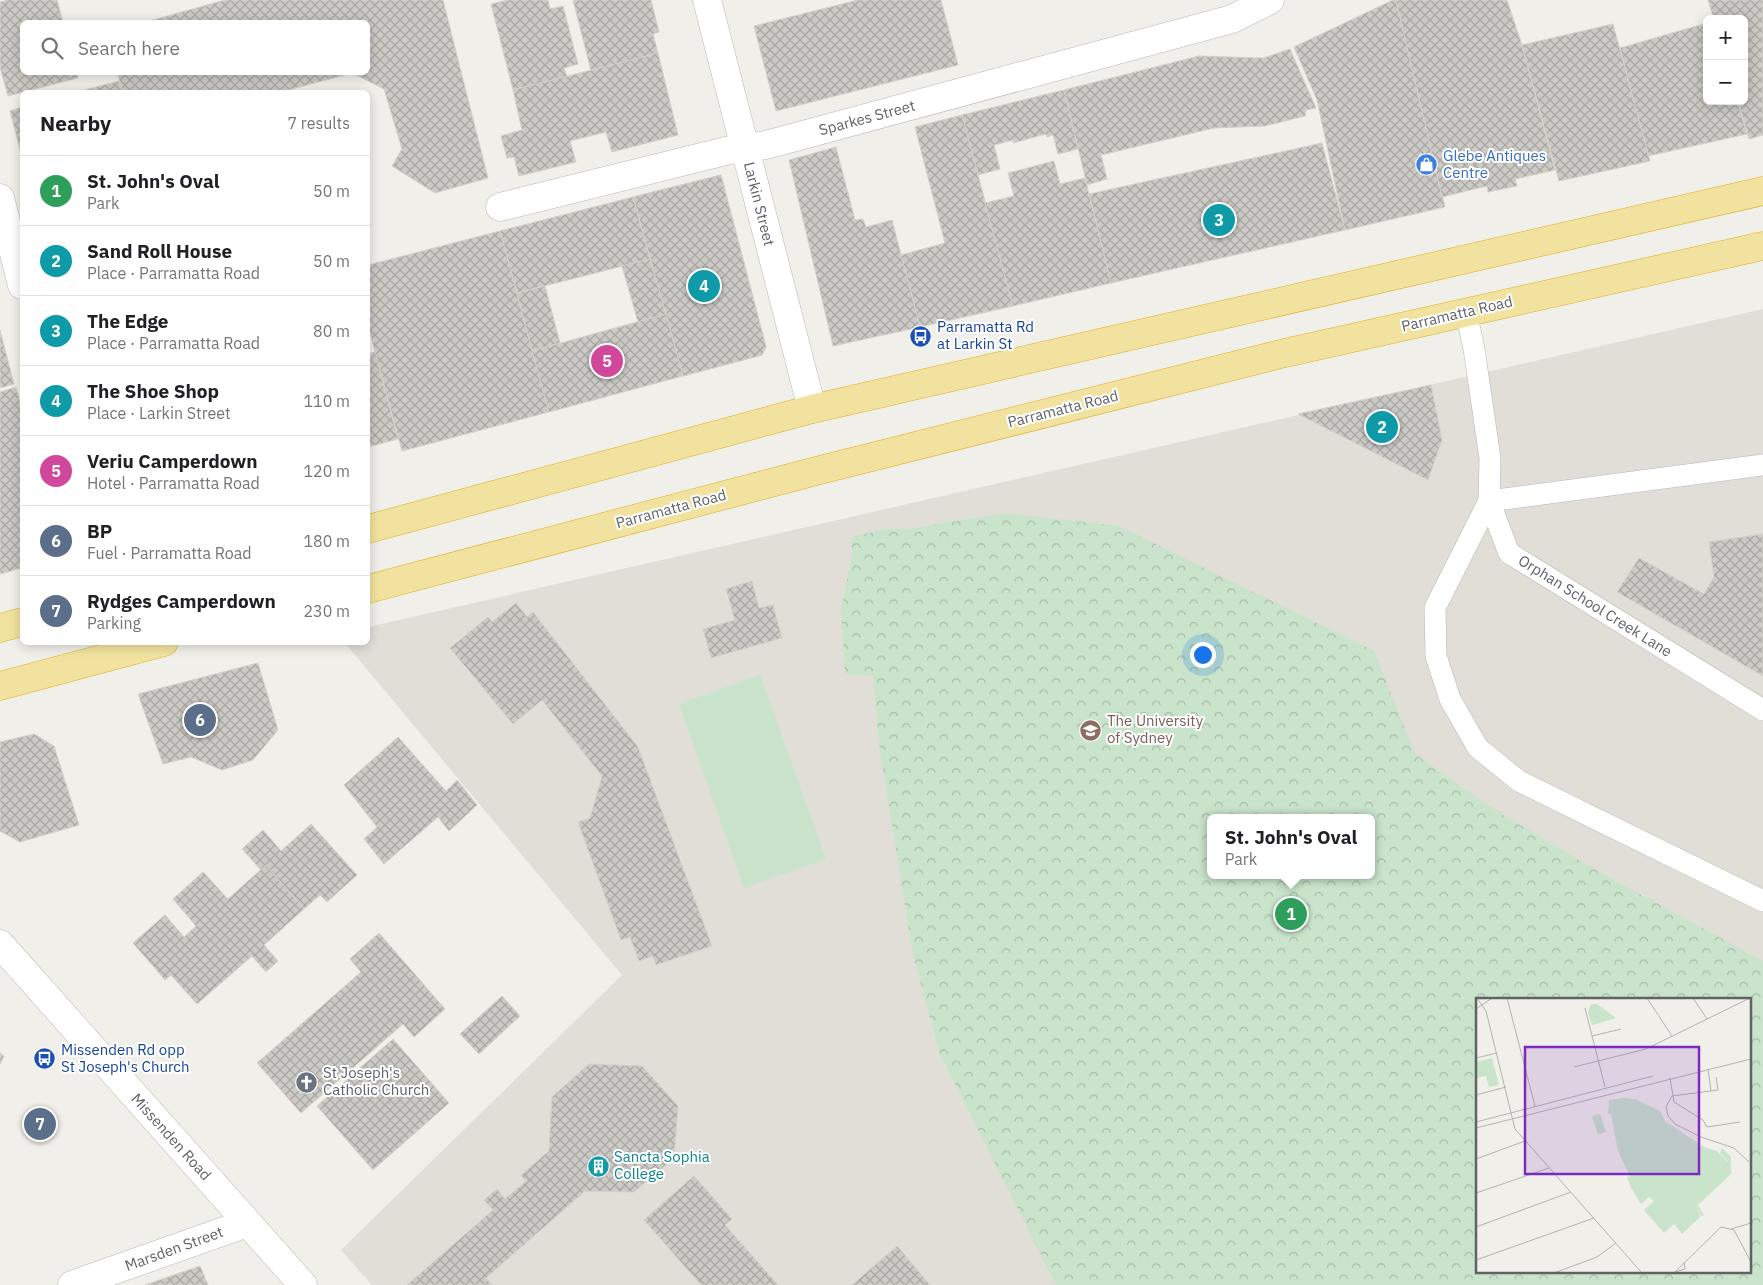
<!DOCTYPE html>
<html lang="en">
<head>
<meta charset="utf-8">
<style>
  body { margin:0; font-family:"IBM Plex Sans",sans-serif; background:#f6f6f6; color:#202124 }
  .controls { position:absolute; right:15px; top:15px; display:grid; overflow:hidden; border-radius:8px; box-shadow:0 2px 12px #0003 }
  .controls button { width:45px; height:45px; display:grid; place-items:center; padding:0; border:0; border-bottom:1px solid #e0e0e0; background:#fff; color:#202124; font:25px sans-serif }
  .you { position:absolute; left:1202px; top:654px; width:18px; height:18px; margin:-12px; border:4px solid #fff; border-radius:50%; background:#1a73e8; box-shadow:0 0 0 8px #1a73e833 }
  .badge { display:grid; place-items:center; width:32px; height:32px; border-radius:50%; background:#ea580c; color:#fff; font-size:16px; font-weight:700 }
  .pin { position:absolute; translate:-50% -50%; border:2px solid #fff; box-shadow:0 1px 5px #0006 }
  .popup { position:absolute; left:1207px; top:814px; width:168px; height:65px; box-sizing:border-box; display:grid; place-content:center; border-radius:8px; background:#fff; filter:drop-shadow(0 1px 4px #0005); font-size:16px; white-space:nowrap; color:#757577 }
  .popup b { font-size:19px; color:#202124 }
  .popup::after { content:''; position:absolute; left:50%; top:100%; margin-left:-10px; border:10px solid transparent; border-top-color:#fff }
  .list { margin:0; padding:0; list-style:none }
  h2 { display:flex; justify-content:space-between; align-items:center; height:65px; margin:0; padding:0 20px; font-size:21px }
  h2 small { font-size:16px; font-weight:400; color:#757577 }
  .list li { display:grid; grid-template-columns:32px 1fr auto; gap:15px; align-items:center; box-sizing:border-box; height:70px; padding:0 20px; border-top:1px solid #e0e0e0 }
  .list b { display:block; font-size:19px; white-space:nowrap }
  .list p { margin:0; font-size:16px; white-space:nowrap; color:#757577 }
  .list em { font-size:16px; font-style:normal; color:#757577 }
  .icon { flex:none; width:28px; height:28px; fill:none; stroke:currentColor; stroke-width:2; stroke-linecap:round; stroke-linejoin:round }
  .map { position:relative; flex:none; width:1763px; height:1285px; overflow:hidden }
  .search { position:absolute; background:#fff; box-shadow:0 2px 12px #0003; left:20px; top:20px; width:350px; height:55px; display:flex; align-items:center; gap:12px; box-sizing:border-box; padding:0 18px; border-radius:8px; color:#757577; font-size:19px }
  .panel { position:absolute; background:#fff; box-shadow:0 2px 12px #0003; left:20px; top:90px; width:350px; height:555px; border-radius:8px }
  .map>svg:first-child { display:block }
</style>
</head>
<body>
<div class="map">
<svg width="1763" height="1285" viewBox="0 0 1763 1285">
  <defs>
    <pattern id="park-crowns" width="20" height="18" patternUnits="userSpaceOnUse" patternTransform="scale(1.25)"><rect width="20" height="18" fill="#c9e4cb"/><path d="M2 6a3 3 0 1 1 6 0M12 15a3 3 0 1 1 6 0" fill="none" stroke="#a7bca9"/></pattern>
    <pattern id="building-cross-hatch" width="8" height="8" patternUnits="userSpaceOnUse" patternTransform="scale(1.25)"><rect width="8" height="8" fill="#cccac5"/><path d="M0 0l8 8M0 8l8-8" fill="none" stroke="#a9a7a4"/></pattern>
  </defs>
  <rect width="100%" height="100%" fill="#f0efe9"/>
  <path fill="#e0ded7" fill-rule="evenodd" d="M1763 309V1285H372L341 1250 622 975 345 643 368 642V627ZM1211 818H1371V875H1211ZM1477 999H1749V1271H1477Z"/>
  <polygon fill="#c9e4cb" points="760,675 826,859 744,888 679,704"/>
  <path fill="url(#park-crowns)" fill-rule="evenodd" d="M1006 513 1119 526 1374 651 1415 754 1495 810 1601 873 1763 961V1285H1056L939 1052 913 954 880 751 873 676 845 674 841 611 852 555V537L885 529H908ZM1211 818H1371V875H1211ZM1477 999H1749V1271H1477Z"/>
  <g fill="url(#building-cross-hatch)" stroke="#d4d1c8">
    <polygon points="8,0 57,0 63,22 22,22 22,72 76,72 78,78 8,96 0,67 0,2"/>
    <polygon points="225,0 443,0 488,178 435,193 392,166 402,149 384,89 352,73 281,92 123,92 117,72 368,72 368,22 146,22"/>
    <polygon points="508,0 548,0 550,9 563,6 578,64 564,68 567,77 513,90 491,4"/>
    <polygon points="573,0 651,0 659,32 653,34 658,53 591,71"/>
    <polygon points="858,0 941,0 958,65 776,111 754,26"/>
    <polygon points="1393,0 1396,0 1445,207 1345,230 1317,100 1294,47"/>
    <polygon points="1396,0 1507,0 1522,45 1555,170 1515,179 1517,186 1488,192 1487,186 1442,197"/>
    <polygon points="1708,0 1763,0 1763,135 1749,139 1738,101 1744,101 1744,19 1714,19"/>
    <polygon points="1707,23 1707,101 1737,101 1747,134 1648,156 1620,48"/>
    <polygon points="1613,24 1650,161 1559,181 1522,45"/>
    <polygon points="1290,49 1316,108 1306,110 1305,116 1265,126 1214,128 1101,155 1107,179 1087,185 1064,90 1199,56 1263,58"/>
    <polygon points="658,53 678,135 612,152 606,132 570,141 576,162 519,176 514,157 507,158 501,136 522,130 513,90"/>
    <polygon points="119,81 122,92 77,92"/>
    <polygon points="1064,90 1078,149 1058,154 1053,135 1047,137 1046,134 1013,143 1013,140 994,145 1000,169 978,175 962,115"/>
    <polygon points="22,107 22,157 10,111"/>
    <polygon points="962,115 1013,306 920,327 901,255 945,243 915,127"/>
    <polygon points="1322,143 1345,230 1111,283 1089,194"/>
    <polygon points="836,147 855,220 863,219 866,227 892,220 920,327 833,346 789,160"/>
    <polygon points="1054,161 1060,184 1085,178 1111,283 1013,306 985,203 1014,196 1008,173"/>
    <polygon points="721,175 766,347 762,355 683,376 633,197"/>
    <polygon points="721,175 766,347 762,355 683,376 633,197"/>
    <polygon points="633,197 650,259 517,293 500,231"/>
    <polygon points="500,231 549,412 402,451 368,326 368,265"/>
    <polygon points="650,259 666,314 638,322 622,266"/>
    <polygon points="545,286 560,343 532,351 517,293"/>
    <polygon points="666,314 683,376 549,412 532,351"/>
    <polygon points="0,330 14,384 0,388"/>
    <polygon points="375,352 398,439 368,447 368,354"/>
    <polygon points="1431,385 1442,440 1428,480 1298,414"/>
    <polygon points="16,387 22,411 22,568 0,574 0,392"/>
    <polygon points="1763,534 1763,676 1617,592 1639,558 1704,594 1714,577 1709,542"/>
    <polygon points="752,581 759,608 773,605 782,638 711,658 703,629 735,620 726,589"/>
    <polygon points="516,603 527,617 533,612 638,747 712,946 656,965 653,956 639,961 630,937 621,940 578,822 590,818 602,776 542,700 513,724 450,648 488,617 492,622"/>
    <polygon points="258,663 278,730 253,760 222,770 191,757 163,764 138,694"/>
    <polygon points="34,734 54,746 79,825 20,842 0,831 0,742"/>
    <polygon points="398,737 446,791 457,780 477,805 449,831 438,817 384,864 364,839 377,827 344,785"/>
    <polygon points="311,824 357,875 327,902 320,895 304,909 266,865 261,870 242,849 263,830 281,851"/>
    <polygon points="266,865 304,909 264,945 278,961 266,972 252,956 197,1004 171,975 165,980 133,943 165,915 184,937 196,926 173,899 203,872 228,899"/>
    <polygon points="379,933 445,1009 414,1037 403,1024 301,1113 257,1063 361,972 350,959"/>
    <polygon points="502,996 520,1016 479,1054 460,1034"/>
    <polygon points="393,1039 449,1103 373,1170 317,1106"/>
    <polygon points="0,1053 4,1056 0,1064"/>
    <polygon points="589,1064 642,1066 678,1106 674,1158 634,1192 585,1191 486,1278 492,1285 407,1285 493,1210 484,1200 497,1189 505,1199 526,1181 521,1175 549,1151 552,1097"/>
    <polygon points="694,1176 732,1219 725,1225 778,1285 701,1285 644,1220"/>
    <polygon points="897,1246 930,1285 852,1285"/>
    <polygon points="200,1266 208,1285 145,1285"/>
  </g>
  <g fill="none" stroke-linecap="round" stroke-linejoin="round">
    <defs>
      <g id="lane">
        <polyline points="1466,312 1474,349 1490,458 1489,501 1509,553 1763,710"/>
        <polyline points="1763,465 1489,501 1435,608 1436,656 1450,699 1478,748 1519,781 1763,901"/>
      </g>
      <g id="street">
        <polyline points="707,0 812,409"/>
        <polyline points="0,198 22,285"/>
        <polyline points="500,207 730,150 766,145 1232,19 1270,0"/>
        <polyline points="72,1285 247,1223"/>
      </g>
      <polyline id="secondary" points="0,944 303,1285"/>
      <g id="highway">
        <polyline points="368,529 812,409 1763,191"/>
        <polyline points="368,589 820,470 1285,353 1763,246"/>
        <polyline points="0,628 22,622"/>
        <polyline points="0,686 164,642"/>
      </g>
    </defs>
    <use href="#lane" stroke="#b6b7bb" stroke-width="22"/>
    <use href="#street" stroke="#b6b7bb" stroke-width="29"/>
    <use href="#secondary" stroke="#b7b9be" stroke-width="29"/>
    <use href="#highway" stroke="#ddb11c" stroke-width="29"/>
    <use href="#lane" stroke="#fff" stroke-width="21"/>
    <use href="#street" stroke="#fff" stroke-width="28"/>
    <use href="#secondary" stroke="#fff" stroke-width="28"/>
    <use href="#highway" stroke="#f1e39f" stroke-width="28"/>
  </g>
  <defs>
    <symbol id="shop-disc" viewBox="-11 -11 22 22"><circle r="9.5" fill="#3f7fe0" stroke="#fff"/><path d="M-5-2.5h2.3a2.7 3.5 0 0 1 5.4 0H5L5.5 6h-11ZM-1.5-2.5h3a1.5 2.3 0 0 0-3 0Z" fill="#fff"/></symbol>
    <symbol id="bus-disc" viewBox="-11 -11 22 22"><circle r="9.5" fill="#1a4fb4" stroke="#fff"/><path d="M-5-6H5V4H4V6H2V4H-2V6H-4V4H-5ZM-3.5-4V0h7V-4ZM-3.5 1.2v1.5H-2V1.2ZM2 1.2v1.5H3.5V1.2Z" fill="#fff"/></symbol>
    <symbol id="university-disc" viewBox="-11 -11 22 22"><circle r="9.5" fill="#8d6e63" stroke="#fff"/><path d="M0-5L7-2L0 1L-7-2ZM-4 1L0 2.5L4 1V4Q0 6-4 4Z" fill="#fff"/></symbol>
    <symbol id="church-disc" viewBox="-11 -11 22 22"><circle r="9.5" fill="#6b7280" stroke="#fff"/><path d="M-1.2-6h2.4v3.5h3.3v2.4h-3.3V6h-2.4V-.1h-3.3v-2.4h3.3Z" fill="#fff"/></symbol>
    <symbol id="building-disc" viewBox="-11 -11 22 22"><circle r="9.5" fill="#0f9aa8" stroke="#fff"/><path d="M-4-6H4V6H1V3H-1V6H-4ZM-2.5-4.3h1.7v1.8h-1.7ZM.8-4.3h1.7v1.8H.8ZM-2.5-1h1.7V.8h-1.7ZM.8-1h1.7V.8H.8Z" fill="#fff"/></symbol>
  </defs>
  <g fill-rule="evenodd">
    <use href="#shop-disc" x="1414" y="152" width="25" height="25"/>
    <use href="#bus-disc" x="908" y="324" width="25" height="25"/>
    <use href="#university-disc" x="1078" y="718" width="25" height="25"/>
    <use href="#bus-disc" x="32" y="1046" width="25" height="25"/>
    <use href="#church-disc" x="294" y="1070" width="25" height="25"/>
    <use href="#building-disc" x="586" y="1154" width="25" height="25"/>
  </g>
  <g text-anchor="middle" stroke-width="4" stroke-linejoin="round" paint-order="stroke">
    <g font-size="15" fill="#606267" stroke="#fff">
      <text transform="translate(867 118) rotate(-15)" y="5">Sparkes Street</text>
      <text transform="translate(759 204) rotate(76)" y="5">Larkin Street</text>
      <text transform="translate(1457 314) rotate(-13)" y="5">Parramatta Road</text>
      <text transform="translate(1063 409) rotate(-14)" y="5">Parramatta Road</text>
      <text transform="translate(671 509) rotate(-15)" y="5">Parramatta Road</text>
      <text transform="translate(1595 606) rotate(32)" y="5">Orphan School Creek Lane</text>
      <text transform="translate(171 1137) rotate(48)" y="5">Missenden Road</text>
      <text transform="translate(174 1249) rotate(-20)" y="5">Marsden Street</text>
    </g>
    <g font-size="15" fill="#366cbe" stroke="#fff" text-anchor="start">
      <text x="1443" y="161">Glebe Antiques<tspan x="1443" dy="17">Centre</tspan></text>
    </g>
    <g font-size="15" fill="#164399" stroke="#fff" text-anchor="start">
      <text x="937" y="332">Parramatta Rd<tspan x="937" dy="17">at Larkin St</tspan></text>
      <text x="61" y="1055">Missenden Rd opp<tspan x="61" dy="17">St Joseph's Church</tspan></text>
    </g>
    <g font-size="15" fill="#785e54" stroke="#fff" text-anchor="start">
      <text x="1107" y="726">The University<tspan x="1107" dy="17">of Sydney</tspan></text>
    </g>
    <g font-size="15" fill="#5b616d" stroke="#fff" text-anchor="start">
      <text x="323" y="1078">St Joseph's<tspan x="323" dy="17">Catholic Church</tspan></text>
    </g>
    <g font-size="15" fill="#0d838f" stroke="#fff" text-anchor="start">
      <text x="614" y="1162">Sancta Sophia<tspan x="614" dy="17">College</tspan></text>
    </g>
  </g>
  <g transform="translate(1476 998)">
    <rect width="275" height="275" fill="#f0efe9"/>
    <path d="M124 116 130 134 122 137 116 118ZM246 150 255 159V176L222 207 228 218 224 217 221 207 254 176 252 163 244 155Z" fill="#c9e4cb"/>
    <path d="M115 6H121L140 20 116 27 112 14ZM16 60 23 87 13 89 10 78 0 80V64ZM148 100 159 101 184 113 189 123 228 149 241 153 253 165 254 177 221 207 224 219 206 236 198 226 188 235 168 212 178 203 173 199 165 206 154 188 151 179 154 178 142 153 135 116H132L133 102Z" fill="#c9e4cb"/>
    <path fill="none" stroke="#b2b3b1" stroke-width="1" d="M1 0 10 13 39 131 166 275M31 0 59 108M171 0 196 38M217 0 231 21M109 10 129 89M0 11 16 0M116 38 145 31M0 60 21 55M98 69 170 51 274 0M232 71 235 93M240 79 242 92 196 98 190 109 192 118 199 126 225 139 258 150 273 164M194 80 198 104 227 122 231 129 264 124M0 97 30 89M0 124 177 78M0 130 275 61M0 161 49 143M0 195 73 170M0 229 95 194M255 231 275 225M0 262 118 220M199 274 209 271 208 264M78 275 121 259 140 245M198 275 245 229 258 232 275 264"/>
    <path fill="#7b2cbf" fill-opacity="0.15" stroke="#7b2cbf" stroke-width="2.5" d="M49 49H223V176H49Z"/>
    <rect width="275" height="275" fill="none" stroke="#606267" stroke-width="2.5"/>
  </g>
</svg>
<div class="controls">
<button>+</button>
<button>−</button>
</div>
<div class="you"></div>
<div class="pin badge" style="left:1291px;top:914px;background:#2e9e5b">1</div>
<div class="popup"><b>St. John's Oval</b>Park</div>
<div class="pin badge" style="left:1382px;top:427px;background:#0f9aa8">2</div>
<div class="pin badge" style="left:1219px;top:220px;background:#0f9aa8">3</div>
<div class="pin badge" style="left:704px;top:286px;background:#0f9aa8">4</div>
<div class="pin badge" style="left:607px;top:361px;background:#d1479c">5</div>
<div class="pin badge" style="left:200px;top:720px;background:#5c6f8a">6</div>
<div class="pin badge" style="left:40px;top:1124px;background:#5c6f8a">7</div>
<div class="search"><svg class="icon" aria-label="search" viewBox="0 0 24 24"><circle cx="10" cy="10" r="6"/><path d="M15 15l6 6"/></svg>Search here</div>
<section class="panel">
<h2>Nearby<small>7 results</small></h2>
<ul class="list">
<li><span class="badge" style="background:#2e9e5b">1</span><div><b>St. John's Oval</b><p>Park</p></div><em>50 m</em></li>
<li><span class="badge" style="background:#0f9aa8">2</span><div><b>Sand Roll House</b><p>Place · Parramatta Road</p></div><em>50 m</em></li>
<li><span class="badge" style="background:#0f9aa8">3</span><div><b>The Edge</b><p>Place · Parramatta Road</p></div><em>80 m</em></li>
<li><span class="badge" style="background:#0f9aa8">4</span><div><b>The Shoe Shop</b><p>Place · Larkin Street</p></div><em>110 m</em></li>
<li><span class="badge" style="background:#d1479c">5</span><div><b>Veriu Camperdown</b><p>Hotel · Parramatta Road</p></div><em>120 m</em></li>
<li><span class="badge" style="background:#5c6f8a">6</span><div><b>BP</b><p>Fuel · Parramatta Road</p></div><em>180 m</em></li>
<li><span class="badge" style="background:#5c6f8a">7</span><div><b>Rydges Camperdown</b><p>Parking</p></div><em>230 m</em></li>
</ul>
</section>
</div>
</body>
</html>
